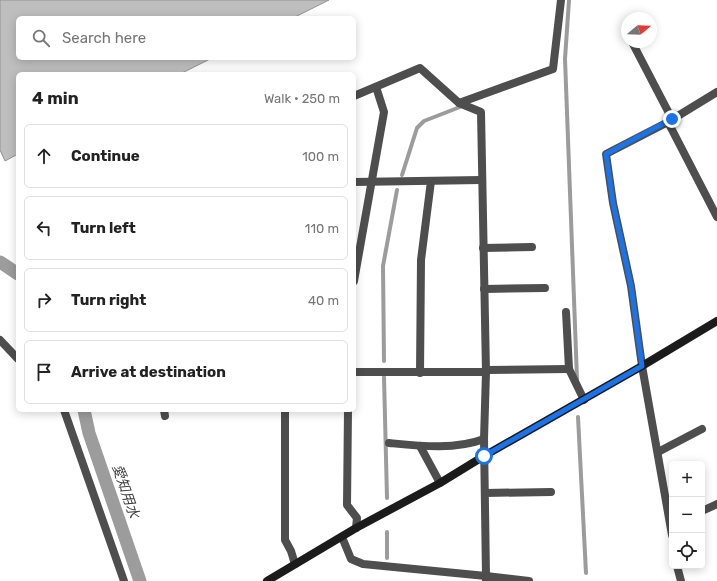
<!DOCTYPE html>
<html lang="en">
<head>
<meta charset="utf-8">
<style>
  body { margin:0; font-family:Rubik,"Noto Sans JP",sans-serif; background:#f6f6f6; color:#222 }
  .controls { position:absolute; right:12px; bottom:12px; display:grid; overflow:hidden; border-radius:6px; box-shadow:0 2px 10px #0003 }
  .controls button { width:36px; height:36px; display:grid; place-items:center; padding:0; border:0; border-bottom:1px solid #e0e0e0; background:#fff; color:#222; font:20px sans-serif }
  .compass { position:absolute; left:621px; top:12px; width:36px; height:36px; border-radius:50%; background:#fff; box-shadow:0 2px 10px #0003; rotate:71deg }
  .stop { position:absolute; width:12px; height:12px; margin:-9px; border:3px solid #1a73e8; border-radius:50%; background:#fff }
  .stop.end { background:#1a73e8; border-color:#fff; box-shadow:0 1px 4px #0008 }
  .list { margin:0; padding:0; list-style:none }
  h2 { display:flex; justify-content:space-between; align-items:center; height:52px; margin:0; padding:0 16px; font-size:17px }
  h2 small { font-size:13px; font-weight:400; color:#767676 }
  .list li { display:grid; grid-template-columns:26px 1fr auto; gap:12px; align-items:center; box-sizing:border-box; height:64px; margin:0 8px 8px; padding:0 8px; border:1px solid #e0e0e0; border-radius:6px }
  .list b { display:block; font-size:15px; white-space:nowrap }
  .list em { font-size:13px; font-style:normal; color:#767676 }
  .icon { flex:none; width:22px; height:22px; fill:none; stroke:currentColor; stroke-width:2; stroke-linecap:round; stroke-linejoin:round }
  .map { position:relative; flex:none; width:717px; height:581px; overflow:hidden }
  .search { position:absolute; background:#fff; box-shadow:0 2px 10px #0003; left:16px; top:16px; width:340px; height:44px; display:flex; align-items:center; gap:10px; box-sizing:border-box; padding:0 14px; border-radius:6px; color:#767676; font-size:15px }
  .panel { position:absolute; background:#fff; box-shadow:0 2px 10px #0003; left:16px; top:72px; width:340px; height:340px; border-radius:6px }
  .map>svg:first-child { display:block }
</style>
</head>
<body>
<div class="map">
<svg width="717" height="581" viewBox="0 0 717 581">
  <rect width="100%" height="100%" fill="#fff"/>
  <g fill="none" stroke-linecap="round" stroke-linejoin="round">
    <g stroke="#9c9c9c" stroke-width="4">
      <polyline points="569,0 565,59 577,379"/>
      <polyline points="402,175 417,128 424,121 460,107"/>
      <polyline points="384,361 383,266 397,190"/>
      <polyline points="384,377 387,498"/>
      <polyline points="578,417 586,573"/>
      <polyline points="387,532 387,558"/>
    </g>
    <g stroke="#9c9c9c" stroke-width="13">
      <polyline points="0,262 18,274"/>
      <polyline points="84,410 89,433 140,581"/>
    </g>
  </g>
  <polygon fill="#bebebe" stroke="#929292" points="0,0 329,0 293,18 18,18 18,58 212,58 180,74 18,74 18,154 5,161 0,150"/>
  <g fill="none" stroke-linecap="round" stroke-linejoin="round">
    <g stroke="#4e4e4e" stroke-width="8">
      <polyline points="633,44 672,119"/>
      <polyline points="459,103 553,69 561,0"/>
      <polyline points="668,122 717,217"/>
      <polyline points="354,182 481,180"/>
      <polyline points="483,248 532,247"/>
      <polyline points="354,281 384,112 376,87"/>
      <polyline points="484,289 545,288"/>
      <polyline points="566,312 569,369 584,400"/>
      <polyline points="0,340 18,359"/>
      <polyline points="486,370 569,369"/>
      <polyline points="354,372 486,372"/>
      <polyline points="420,373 421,260 431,181"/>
      <polyline points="64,410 124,581"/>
      <polyline points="164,410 165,416"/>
      <polyline points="285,410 285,540 291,551 295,564"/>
      <polyline points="348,410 347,505 357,518 356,528"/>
      <path d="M389 443C420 446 455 450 484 439"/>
      <polyline points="420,446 440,483"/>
      <polyline points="658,452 702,429"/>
      <polyline points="485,493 551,492"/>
      <polyline points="702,511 717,504"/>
      <polyline points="672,535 642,366 631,286 613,203 606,154 668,122 717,92"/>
      <polyline points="342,537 351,559 363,564 486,576 484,439 486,372 481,112 459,103 420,68 354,96"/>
      <polyline points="677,566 681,581"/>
      <polyline points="486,581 486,576 529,581"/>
    </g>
    <polyline stroke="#1b1b1b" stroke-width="8" points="267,581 356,528 440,483 484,456 642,366 717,321"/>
  </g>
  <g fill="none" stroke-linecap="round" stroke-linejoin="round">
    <polyline stroke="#1a73e8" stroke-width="5" points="484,456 642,366 631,286 613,203 606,154 672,119"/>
  </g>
  <g text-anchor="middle" stroke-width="3.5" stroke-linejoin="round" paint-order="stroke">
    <g font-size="14" font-style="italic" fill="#3d3d3d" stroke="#fff">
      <text transform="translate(126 491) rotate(71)" y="5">愛知用水</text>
    </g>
  </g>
</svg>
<div class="controls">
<button>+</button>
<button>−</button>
<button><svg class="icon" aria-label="locate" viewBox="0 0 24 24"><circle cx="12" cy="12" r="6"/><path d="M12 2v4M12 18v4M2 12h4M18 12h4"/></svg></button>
</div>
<svg class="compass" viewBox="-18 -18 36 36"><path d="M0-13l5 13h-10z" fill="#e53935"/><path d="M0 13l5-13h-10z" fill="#767676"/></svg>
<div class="stop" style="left:484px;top:456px"></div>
<div class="stop end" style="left:672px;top:119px"></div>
<div class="search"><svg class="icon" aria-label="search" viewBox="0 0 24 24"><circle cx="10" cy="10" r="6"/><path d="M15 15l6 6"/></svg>Search here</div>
<section class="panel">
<h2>4 min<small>Walk · 250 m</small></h2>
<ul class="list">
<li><svg class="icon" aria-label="ahead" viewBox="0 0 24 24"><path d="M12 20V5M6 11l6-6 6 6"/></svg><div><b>Continue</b></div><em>100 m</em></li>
<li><svg class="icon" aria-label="left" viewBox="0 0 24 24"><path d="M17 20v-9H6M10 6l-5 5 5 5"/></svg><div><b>Turn left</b></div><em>110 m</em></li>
<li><svg class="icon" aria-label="right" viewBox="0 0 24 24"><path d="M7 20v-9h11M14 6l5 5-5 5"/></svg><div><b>Turn right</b></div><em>40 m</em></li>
<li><svg class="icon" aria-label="arrive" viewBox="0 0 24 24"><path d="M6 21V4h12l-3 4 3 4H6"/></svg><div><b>Arrive at destination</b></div></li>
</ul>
</section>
</div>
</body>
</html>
